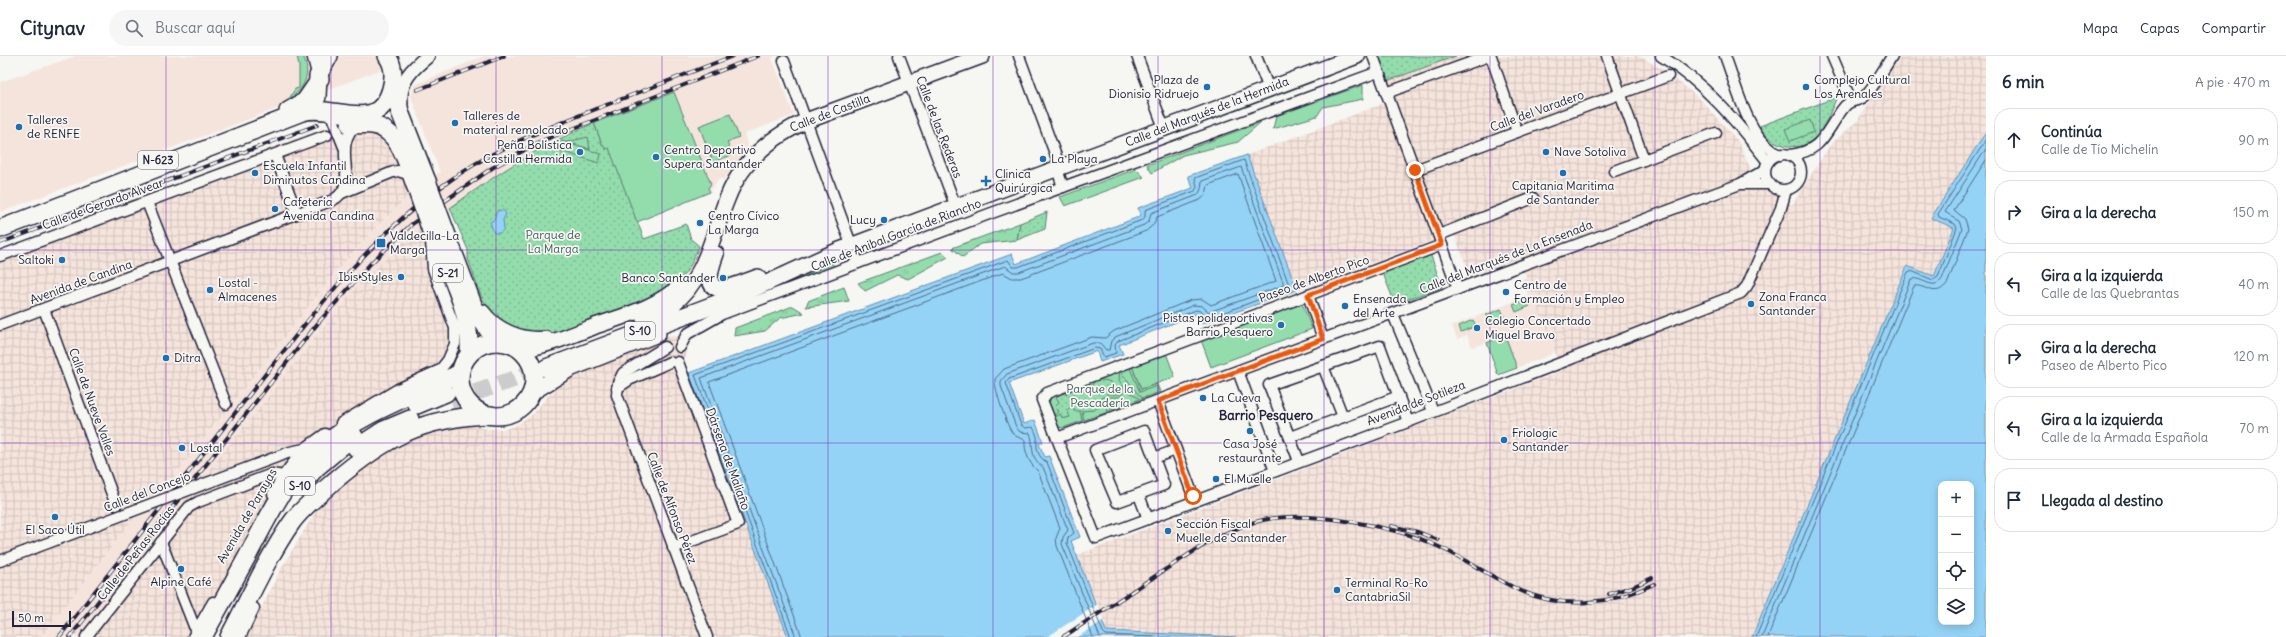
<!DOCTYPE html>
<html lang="es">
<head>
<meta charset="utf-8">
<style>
  body { margin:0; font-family:Delius,sans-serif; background:#f6f6f7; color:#1f2937 }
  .controls { position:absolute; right:12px; bottom:12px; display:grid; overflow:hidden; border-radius:8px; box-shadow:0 2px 10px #0003 }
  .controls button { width:36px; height:36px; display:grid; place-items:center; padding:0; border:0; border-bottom:1px solid #e0e1e3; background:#fff; color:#1f2937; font:20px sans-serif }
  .scale { position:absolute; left:12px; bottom:10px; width:59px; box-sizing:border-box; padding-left:4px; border:2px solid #22223b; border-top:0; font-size:11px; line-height:14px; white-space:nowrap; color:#22223b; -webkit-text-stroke:3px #f6f6f2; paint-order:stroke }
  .stop { position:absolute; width:12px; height:12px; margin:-9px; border:3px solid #ea580c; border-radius:50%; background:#fff }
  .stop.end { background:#ea580c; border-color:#fff; box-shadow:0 1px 4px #0008 }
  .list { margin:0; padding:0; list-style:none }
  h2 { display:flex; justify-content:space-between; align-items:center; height:52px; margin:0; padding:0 16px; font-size:17px }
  h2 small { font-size:13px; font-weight:400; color:#747a83 }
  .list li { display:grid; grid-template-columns:26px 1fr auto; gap:12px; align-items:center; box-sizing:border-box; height:64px; margin:0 8px 8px; padding:0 8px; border:1px solid #e0e1e3; border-radius:16px }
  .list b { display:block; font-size:15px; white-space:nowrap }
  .list p { margin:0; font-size:13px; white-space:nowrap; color:#747a83 }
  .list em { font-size:13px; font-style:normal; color:#747a83 }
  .icon { flex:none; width:22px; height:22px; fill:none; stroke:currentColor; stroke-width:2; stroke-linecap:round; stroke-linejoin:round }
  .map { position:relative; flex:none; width:1986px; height:581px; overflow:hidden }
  header { display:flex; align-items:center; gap:24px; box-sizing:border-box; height:56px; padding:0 20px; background:#fff; border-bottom:1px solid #e0e1e3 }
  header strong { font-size:19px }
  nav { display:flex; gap:22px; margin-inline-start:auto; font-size:14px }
  .search { width:280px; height:36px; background:#f6f6f7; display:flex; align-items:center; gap:10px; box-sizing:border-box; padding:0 14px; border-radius:22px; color:#747a83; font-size:15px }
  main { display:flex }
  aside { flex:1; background:#fff }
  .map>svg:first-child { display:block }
</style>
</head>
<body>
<header>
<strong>Citynav</strong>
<div class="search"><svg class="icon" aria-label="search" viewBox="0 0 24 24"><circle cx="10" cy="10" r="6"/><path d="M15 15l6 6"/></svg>Buscar aquí</div>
<nav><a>Mapa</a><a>Capas</a><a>Compartir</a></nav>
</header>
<main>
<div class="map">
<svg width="1986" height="581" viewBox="0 0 1986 581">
  <defs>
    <pattern id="industrial-grid" width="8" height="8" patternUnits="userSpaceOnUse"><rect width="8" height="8" fill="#f5e4dc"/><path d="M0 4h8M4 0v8" fill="none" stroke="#d2c3be"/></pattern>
    <pattern id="grass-tufts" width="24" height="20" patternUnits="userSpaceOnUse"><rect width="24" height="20" fill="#93dcac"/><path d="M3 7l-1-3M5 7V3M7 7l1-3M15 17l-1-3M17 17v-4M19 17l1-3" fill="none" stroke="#7ebc95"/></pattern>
    <pattern id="park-dots" width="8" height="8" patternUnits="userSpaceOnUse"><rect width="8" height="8" fill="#93dcac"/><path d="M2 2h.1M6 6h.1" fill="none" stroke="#7ebc95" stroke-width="1.8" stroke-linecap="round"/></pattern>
  </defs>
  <rect width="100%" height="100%" fill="#f6f6f2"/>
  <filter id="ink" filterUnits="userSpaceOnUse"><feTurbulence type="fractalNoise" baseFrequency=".025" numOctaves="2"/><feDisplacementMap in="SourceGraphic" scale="8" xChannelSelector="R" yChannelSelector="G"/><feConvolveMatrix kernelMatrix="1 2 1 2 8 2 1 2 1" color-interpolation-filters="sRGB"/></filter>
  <g filter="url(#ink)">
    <g fill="#f5e4dc">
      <polygon points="76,0 397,0 396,8 0,156 0,26"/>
      <polygon points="484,0 776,0 772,2 794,59 744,78 748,90 724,124 720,122 710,136 708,132 711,128 674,36 554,84 489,124 450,152 422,168 355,232 184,445 79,581 41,581 133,464 164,433 340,211 373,174 411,138 440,116 413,46 411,40 414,29"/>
      <polygon points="1527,221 1554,295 1550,299 1498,319 1487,287 1472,291 1467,279 1457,283 1452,270 1528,240 1522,223"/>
    </g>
    <g fill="url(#industrial-grid)">
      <polygon points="1456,0 1639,0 1664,14 1699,42 1738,85 1752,116 1792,149 1830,89 1858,64 1901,0 1986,0 1986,76 1931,162 1954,172 1934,220 1907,210 1752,581 1236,581 1106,575 1077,499 1562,315 1519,202 1470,220 1455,180 1426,187 1297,234 1247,99 1377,50 1384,47 1377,29"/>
      <polygon points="324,72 363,75 378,79 389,86 411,138 373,174 340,211 164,433 133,464 41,581 0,581 0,193"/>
      <polygon points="422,168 461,267 460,291 448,313 443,318 320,386 198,581 79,581 184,445 355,232"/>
      <polygon points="670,279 687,284 687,297 683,308 686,318 689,317 788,581 247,581 279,516 316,455 365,411 400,389 429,376 468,369 488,373 505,373 515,370 533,358 547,341 564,326"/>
    </g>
    <g fill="url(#grass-tufts)" stroke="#5a7f74">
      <polygon points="1328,18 1329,20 1101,105 1100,103"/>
      <polygon points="1020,167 1017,184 980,188 963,201 952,192"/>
      <polygon points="942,196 948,201 908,223 897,219 865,235 858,227"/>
      <polygon points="831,204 834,211 744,245"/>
      <polygon points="844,231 849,245 806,251 808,245"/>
      <polygon points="793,250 804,257 780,262 765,275 734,280 735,272"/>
    </g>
    <g fill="url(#park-dots)" stroke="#5a7f74">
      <polygon points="1384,0 1456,0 1387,25 1378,2"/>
      <path d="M1837 41C1825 67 1816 100 1780 88 1772 85 1763 79 1760 70Z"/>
      <path d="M594 67 602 88 609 91 644 183 686 168 691 183 699 190C695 200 691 211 683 220 655 248 584 272 544 278 534 279 515 275 506 270 482 257 477 226 468 203V194L450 152C498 117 539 90 594 67Z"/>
      <polygon points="1047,156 1045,173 1017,184 1020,167"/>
      <polygon points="1430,197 1442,231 1395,248 1382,215"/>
      <polygon points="1132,310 1141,333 1157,328 1160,336 1063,372 1057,370 1049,347 1050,341"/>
    </g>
    <g fill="#93dcac" stroke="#5a7f74">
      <path d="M297 0H303C312 17 304 34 289 43L295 33 299 32V10Z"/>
      <polygon points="1363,29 1363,43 1323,51 1317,60 1273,73 1276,60"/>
      <polygon points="674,36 711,128 708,132 710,136 637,166 609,92 606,93 602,88 594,67"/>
      <polygon points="730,58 739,81 727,86 732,99 713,106 699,70"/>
      <polygon points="1810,64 1814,76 1790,85 1785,73"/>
      <polygon points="1261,66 1238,86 1183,99 1152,117 1147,109"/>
      <polygon points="588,81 590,93 567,86"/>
      <polygon points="562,85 601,98 599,107 558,94"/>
      <polygon points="1136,113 1144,121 1065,150 1060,141"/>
      <polygon points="1528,243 1530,250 1516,256 1513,249"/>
      <polygon points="1302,247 1312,273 1211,311 1201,284"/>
      <polygon points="1501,253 1504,260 1489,266 1486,259"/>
      <polygon points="1473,264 1476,270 1461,276 1459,270"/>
      <polygon points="1505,279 1517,312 1498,319 1487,287"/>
      <polygon points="1166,297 1175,321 1141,333 1132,310"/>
      <path d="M1129 310 1140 336 1157 330V337L1143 342C1133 335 1132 327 1122 319V313Z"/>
      <path d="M1120 313 1119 324 1124 332 1119 338H1107L1113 334 1114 329C1111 324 1100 323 1094 325L1092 329 1094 334H1087L1088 325Z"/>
      <path d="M1086 326 1084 335C1080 333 1073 337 1072 341L1063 337 1056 341 1059 346 1055 351 1059 356 1053 360 1049 347 1052 339Z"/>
      <polygon points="1127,334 1140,343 1113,354 1100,344 1102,341 1118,341"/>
      <polygon points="1102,349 1106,350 1108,356 1084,364 1082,355 1094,354"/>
      <polygon points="1072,352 1074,355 1080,355 1082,365 1063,372 1059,371 1054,362 1060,358 1063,363 1070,361 1067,354"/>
    </g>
    <g fill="#95d3f6" stroke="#678cab" fill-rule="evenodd">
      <path d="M1986 76V581H1752L1907 210 1934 220 1954 172 1931 162ZM1941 428H1971V566H1941Z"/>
      <polygon points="1247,99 1297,234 1202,268 1198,258 1196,258 1119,289 1123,298 1100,306 1097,295 1009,327 1024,368 1035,364 1043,386 1039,388 1045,401 1049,400 1080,481 1071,485 1106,575 1236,581 788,581 689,317 1012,198 1016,208 1141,160 1138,152 1193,132 1188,120"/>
      <polygon points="503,154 506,158 503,164 504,173 500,177 494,177 490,166 494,164 497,155"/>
    </g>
    <polygon fill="#f6f6f2" points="1098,548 1104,564 1078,581 1047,581"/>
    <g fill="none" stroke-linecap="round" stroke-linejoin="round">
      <g stroke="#506986" stroke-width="1">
        <path d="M791 581 695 319 1008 204 1013 211H1018L1142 164 1145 161V154L1195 135 1197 131 1195 122 1244 104 1290 232 1206 263 1200 255 1196 254 1118 285 1115 289 1116 297 1104 301 1100 293 1095 292 1009 323 1006 327 1021 369 1025 372 1033 371C1034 374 1038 380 1037 384 1036 392 1038 402 1047 406L1074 477 1068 482 1067 487 1103 576 1106 579 1154 581"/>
        <path d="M796 581 701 322 1005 210 1013 216H1019L1144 169 1149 165 1151 157 1198 139 1201 133 1202 125 1241 111 1284 229 1209 256 1202 250 1194 249 1115 281 1111 285 1109 294H1106L1100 287H1093L1007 318 1001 325V330L1016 371 1020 376 1030 377C1035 390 1028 400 1043 411L1068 474 1063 481 1062 488 1100 581"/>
        <path d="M802 581 709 326 1003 217 1012 222H1021L1146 175 1153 169 1157 161 1200 144 1206 139 1208 129 1238 118 1276 225 1211 249 1202 243 1191 244 1114 275 1105 282 1092 281 1004 313 995 323C994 332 1007 371 1013 378 1016 381 1021 382 1025 384 1024 395 1029 408 1038 415L1060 472 1056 482 1057 490 1093 581"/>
        <polyline points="1756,581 1908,216 1911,215 1933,224 1938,221 1957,172 1955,168 1939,161 1938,158 1986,84"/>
        <path d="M1762 581 1911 223C1922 220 1933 236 1942 223L1962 173 1959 165 1945 156 1986 93"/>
        <path d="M1768 581 1914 230C1926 228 1936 244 1948 226L1968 173 1965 163 1954 154 1986 104"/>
      </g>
      <polyline stroke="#cccccd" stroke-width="17" stroke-dasharray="17 8" stroke-linecap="butt" points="451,345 546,312"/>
      <defs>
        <g id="street">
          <polyline points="899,0 956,151"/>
          <polyline points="1019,0 1060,111"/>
          <polyline points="1137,0 1164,72"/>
          <polyline points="1256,0 1269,33"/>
          <polyline points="1373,0 1458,233"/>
          <polyline points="1491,0 1517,76"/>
          <polyline points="1607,0 1644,104"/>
          <path d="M1661 0C1705 27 1736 65 1768 106"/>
          <path d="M1725 0C1737 31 1748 84 1780 99"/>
          <polyline points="1832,0 1851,44"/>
          <polyline points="784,5 858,207"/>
          <polyline points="1386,37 1489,0"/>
          <polyline points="332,61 344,91"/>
          <circle cx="1783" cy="116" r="18"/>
          <polyline points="275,99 297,158"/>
          <path d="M1790 99C1825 95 1825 74 1845 50 1851 43 1860 46 1866 39 1876 27 1884 13 1892 0"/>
          <polyline points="1057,113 1063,131"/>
          <polyline points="1415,114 1668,20"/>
          <polyline points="1614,115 1716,77"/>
          <polyline points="1742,128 1770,128"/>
          <polyline points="342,137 393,116 398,115 411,119"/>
          <polyline points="147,146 226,348"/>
          <polyline points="1439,179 1533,142"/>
          <polyline points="1442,189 1047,337 1042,344 1096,482 1408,366 1741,237 1747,230 1781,152 1786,134"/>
          <polyline points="0,200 327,79"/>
          <polyline points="1308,239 1323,283"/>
          <polyline points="44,253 116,449"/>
          <polyline points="1393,258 1433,355"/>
          <path d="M0 269 333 144C363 127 328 91 358 67"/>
          <polyline points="665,291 623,317 618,327 617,339 707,581"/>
          <polyline points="680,291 687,278 722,258 989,158 1378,16"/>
          <polyline points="1323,310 1343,361"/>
          <polyline points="1238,315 1275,415"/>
          <polyline points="617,332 629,324 670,306"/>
          <polyline points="1158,345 1195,445"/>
          <polyline points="341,367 398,333 440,314 448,304 455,288 455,272 433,213 431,185"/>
          <polygon points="1144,375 1164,429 1117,446 1095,394"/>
          <polyline points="1290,381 1399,340"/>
          <polyline points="1057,382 1740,128 1765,114"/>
          <polyline points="1154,402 1176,394"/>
          <polyline points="1299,405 1269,329 1380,290 1408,366"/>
          <polyline points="215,424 290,396 304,393"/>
          <polyline points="273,438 283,420 304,393 325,378"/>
          <polyline points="1139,439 1148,463"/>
          <polyline points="161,486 194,570 198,573"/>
          <polyline points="673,492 738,468 678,306"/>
          <polyline points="0,505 130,456"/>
          <polyline points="86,581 189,451 198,446 272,418 283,420"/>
          <polyline points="193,581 213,546"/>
          <polyline points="240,581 254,552"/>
        </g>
        <path id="secondary" d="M401 46C399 25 413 12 428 0"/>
        <g id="primary">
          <polyline points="315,0 321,23"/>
          <path d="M716 198C697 248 728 232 758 221"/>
          <polyline points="725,246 837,195 1357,0"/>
          <path d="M673 248C706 222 712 179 727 143 741 106 771 81 806 65L982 0"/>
          <path d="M482 256C496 275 522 286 546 283"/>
          <path d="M520 294C547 290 572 279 598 269 627 259 657 251 680 230"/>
          <polyline points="531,337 570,313 658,278"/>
        </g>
        <g id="highway">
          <polyline points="396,34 400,56 427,125"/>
          <polyline points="317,41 318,20 329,0"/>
          <polyline points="288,55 305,45 316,29"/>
          <path d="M350 69C358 69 365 68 373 69 399 74 407 107 415 129"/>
          <polyline points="442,166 475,254 496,286"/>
          <path d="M430 172C446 211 472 254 469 298"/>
          <path d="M0 173 302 56C334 47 378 80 391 33 394 22 394 9 387 0"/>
          <polyline points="645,263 673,248"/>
          <circle cx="497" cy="323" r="37"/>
          <polyline points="546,312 735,241"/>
          <polyline points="417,349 446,337"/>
          <polyline points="356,392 384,374 410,363"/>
          <polyline points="308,421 316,412 354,380"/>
          <path d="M203 581C218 554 233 526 248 499 268 461 288 419 321 391 361 357 413 340 460 317"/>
          <path d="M229 581C249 543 267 502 292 466 302 452 320 438 333 426 385 382 421 361 491 359"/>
        </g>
      </defs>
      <use href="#street" stroke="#22223b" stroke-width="13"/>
      <use href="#secondary" stroke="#22223b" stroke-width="16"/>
      <use href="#primary" stroke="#22223b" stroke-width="18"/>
      <use href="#highway" stroke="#22223b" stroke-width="20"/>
      <use href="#street" stroke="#f6f6f2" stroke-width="10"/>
      <use href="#secondary" stroke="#f6f6f2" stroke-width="13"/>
      <use href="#primary" stroke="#f6f6f2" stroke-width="15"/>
      <use href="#highway" stroke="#f6f6f2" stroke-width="17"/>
      <defs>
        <g id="rail">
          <polyline points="417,34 504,0"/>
          <polyline points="0,187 317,69"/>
          <polyline points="1391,470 1418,476 1438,484"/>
          <polyline points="1609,538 1632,531 1652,522"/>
          <path d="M59 581C121 502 184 422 246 343 307 266 364 186 445 128 492 93 547 72 601 51 645 34 689 17 733 0"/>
          <polyline points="70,581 318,267 371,207 412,168 492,112 539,86 758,0"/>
          <path d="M1063 581C1096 559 1130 537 1163 515 1195 495 1226 472 1263 464 1308 454 1395 470 1437 490 1464 502 1489 520 1517 533 1561 554 1611 549 1654 528"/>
        </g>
      </defs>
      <use href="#rail" stroke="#22223b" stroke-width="4"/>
      <use href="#rail" stroke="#f6f6f2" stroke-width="2.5" stroke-dasharray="8" stroke-linecap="butt"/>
      <defs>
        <polyline id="street-bridge" points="130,456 215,424"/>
        <g id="highway-bridge">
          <polyline points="427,125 442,166"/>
          <polyline points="415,129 430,172"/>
        </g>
      </defs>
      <use href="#street-bridge" stroke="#22223b" stroke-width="13" stroke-linecap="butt"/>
      <use href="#highway-bridge" stroke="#22223b" stroke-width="20" stroke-linecap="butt"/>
      <use href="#street-bridge" stroke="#f6f6f2" stroke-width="10"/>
      <use href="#highway-bridge" stroke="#f6f6f2" stroke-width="17"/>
    </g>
  </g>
  <g fill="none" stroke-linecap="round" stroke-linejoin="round" filter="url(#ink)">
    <polyline stroke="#ea580c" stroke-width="5" points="1193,440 1158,345 1323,283 1308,239 1442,189 1415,114"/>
  </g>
  <path fill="none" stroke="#7b2cbf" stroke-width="1" stroke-opacity="0.55" d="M166 0V581M331 0V581M496 0V581M662 0V581M828 0V581M993 0V581M1158 0V581M1324 0V581M1490 0V581M1655 0V581M1820 0V581M0 194H1986M0 387H1986"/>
  <g fill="#1f6fb2" stroke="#f6f6f2" stroke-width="1.5">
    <circle cx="1207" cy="31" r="4"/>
    <circle cx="1806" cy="31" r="4"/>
    <circle cx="455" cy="67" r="4"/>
    <circle cx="19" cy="71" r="4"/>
    <circle cx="580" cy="96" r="4"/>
    <circle cx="1546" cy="96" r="4"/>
    <circle cx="656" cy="101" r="4"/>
    <circle cx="1043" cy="103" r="4"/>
    <circle cx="255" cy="117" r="4"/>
    <circle cx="1563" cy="117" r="4"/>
    <path d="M984 119h4v4h4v4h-4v4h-4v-4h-4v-4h4z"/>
    <circle cx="275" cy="153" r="4"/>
    <circle cx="884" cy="164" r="4"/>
    <circle cx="700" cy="167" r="4"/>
    <rect x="376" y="182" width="10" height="10" rx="2"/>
    <circle cx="62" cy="204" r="4"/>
    <circle cx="401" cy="221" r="4"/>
    <circle cx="723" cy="222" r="4"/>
    <circle cx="210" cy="234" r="4"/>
    <circle cx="1506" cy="236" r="4"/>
    <circle cx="1751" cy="248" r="4"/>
    <circle cx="1345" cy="250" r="4"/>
    <circle cx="1281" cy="269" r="4"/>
    <circle cx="1477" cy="272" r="4"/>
    <circle cx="166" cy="302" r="4"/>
    <circle cx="1203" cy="342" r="4"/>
    <circle cx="1250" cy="375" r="4"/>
    <circle cx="1504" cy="384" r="4"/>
    <circle cx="182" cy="392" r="4"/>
    <circle cx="1216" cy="423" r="4"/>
    <circle cx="55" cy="461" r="4"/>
    <circle cx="1168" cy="475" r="4"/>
    <circle cx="181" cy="513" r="4"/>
    <circle cx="1337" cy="534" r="4"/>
  </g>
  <g text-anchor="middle" stroke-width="3.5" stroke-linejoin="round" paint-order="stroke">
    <g fill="#f6f6f2" stroke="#626272" stroke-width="1">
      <rect x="138" y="95" width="40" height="18" rx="3"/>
      <rect x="433" y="208" width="30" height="18" rx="3"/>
      <rect x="625" y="266" width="30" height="18" rx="3"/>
      <rect x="285" y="421" width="30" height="18" rx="3"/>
    </g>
    <g font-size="11" font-weight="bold" fill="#22223b">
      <text x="158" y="108">N-623</text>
      <text x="448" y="221">S-21</text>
      <text x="640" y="279">S-10</text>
      <text x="300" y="434">S-10</text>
    </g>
    <g font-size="12" fill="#22223b" stroke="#f6f6f2" text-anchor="start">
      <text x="1199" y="28" text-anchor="end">Plaza de<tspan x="1199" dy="14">Dionisio Ridruejo</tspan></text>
      <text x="1814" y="28">Complejo Cultural<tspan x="1814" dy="14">Los Arenales</tspan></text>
      <text x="463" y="64">Talleres de<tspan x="463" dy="14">material remolcado</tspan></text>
      <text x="27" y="68">Talleres<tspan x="27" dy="14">de RENFE</tspan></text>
      <text x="572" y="93" text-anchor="end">Peña Bolística<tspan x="572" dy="14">Castilla Hermida</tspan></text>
      <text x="664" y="98">Centro Deportivo<tspan x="664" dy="14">Supera Santander</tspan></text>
      <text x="1554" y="100">Nave Sotoliva</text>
      <text x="1051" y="107">La Playa</text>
      <text x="263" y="114">Escuela Infantil<tspan x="263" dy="14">Diminutos Candina</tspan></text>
      <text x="995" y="122">Clinica<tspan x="995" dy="14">Quirúrgica</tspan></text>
      <text x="1563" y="134" text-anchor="middle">Capitania Maritima<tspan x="1563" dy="14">de Santander</tspan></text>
      <text x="283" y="150">Cafetería<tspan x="283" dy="14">Avenida Candina</tspan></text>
      <text x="708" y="164">Centro Cívico<tspan x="708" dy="14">La Marga</tspan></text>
      <text x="876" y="168" text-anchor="end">Lucy</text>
      <text x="390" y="184">Valdecilla-La<tspan x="390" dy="14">Marga</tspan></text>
      <text x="54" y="208" text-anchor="end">Saltoki</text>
      <text x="393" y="225" text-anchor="end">Ibis Styles</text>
      <text x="715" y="226" text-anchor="end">Banco Santander</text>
      <text x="218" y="231">Lostal -<tspan x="218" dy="14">Almacenes</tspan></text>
      <text x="1514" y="233">Centro de<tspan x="1514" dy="14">Formación y Empleo</tspan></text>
      <text x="1759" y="245">Zona Franca<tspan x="1759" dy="14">Santander</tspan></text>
      <text x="1353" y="247">Ensenada<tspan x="1353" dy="14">del Arte</tspan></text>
      <text x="1273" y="266" text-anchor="end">Pistas polideportivas<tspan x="1273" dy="14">Barrio Pesquero</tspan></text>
      <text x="1485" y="269">Colegio Concertado<tspan x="1485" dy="14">Miguel Bravo</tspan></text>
      <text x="174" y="306">Ditra</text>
      <text x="1211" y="346">La Cueva</text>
      <text x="1512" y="381">Friologic<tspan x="1512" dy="14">Santander</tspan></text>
      <text x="1250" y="392" text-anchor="middle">Casa José<tspan x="1250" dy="14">restaurante</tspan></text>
      <text x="190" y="396">Lostal</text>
      <text x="1224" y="427">El Muelle</text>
      <text x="1176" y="472">Sección Fiscal<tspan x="1176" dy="14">Muelle de Santander</tspan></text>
      <text x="55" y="478" text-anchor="middle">El Saco Útil</text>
      <text x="181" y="530" text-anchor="middle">Alpine Café</text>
      <text x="1345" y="531">Terminal Ro-Ro<tspan x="1345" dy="14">CantabriaSil</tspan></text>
    </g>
    <g font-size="12" fill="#22223b" stroke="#f6f6f2">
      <text transform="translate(1537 55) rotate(-20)" y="4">Calle del Varadero</text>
      <text transform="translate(1207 56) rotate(-21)" y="4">Calle del Marqués de la Hermida</text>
      <text transform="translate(830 57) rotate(-21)" y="4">Calle de Castilla</text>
      <text transform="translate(939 71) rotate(69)" y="4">Calle de las Rederas</text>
      <text transform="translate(103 148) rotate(-20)" y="4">Calle de Gerardo Alvear</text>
      <text transform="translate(896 179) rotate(-21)" y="4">Calle de Anibal García de Riancho</text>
      <text transform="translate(1506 201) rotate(-21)" y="4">Calle del Marqués de La Ensenada</text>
      <text transform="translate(1314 223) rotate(-20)" y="4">Paseo de Alberto Pico</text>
      <text transform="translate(81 226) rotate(-20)" y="4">Avenida de Candina</text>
      <text transform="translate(92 346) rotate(70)" y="4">Calle de Nueve Valles</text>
      <text transform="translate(1416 347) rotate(-21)" y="4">Avenida de Sotileza</text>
      <text transform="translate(728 403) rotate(70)" y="4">Dársena de Maliaño</text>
      <text transform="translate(147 436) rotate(-21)" y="4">Calle del Concejo</text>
      <text transform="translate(672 452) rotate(69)" y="4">Calle de Alfonso Pérez</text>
      <text transform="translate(247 460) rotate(-60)" y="4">Avenida de Parayas</text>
      <text transform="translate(136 497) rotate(-52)" y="4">Calle de Peñas Rocías</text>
    </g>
    <g font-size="12" fill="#445a5d" stroke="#f6f6f2">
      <text x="553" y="183">Parque de<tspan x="553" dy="14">La Marga</tspan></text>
      <text x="1100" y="337">Parque de la<tspan x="1100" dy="14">Pescadería</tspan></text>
    </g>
    <g font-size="13" font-weight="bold" fill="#22223b" stroke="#f6f6f2">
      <text x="1266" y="364">Barrio Pesquero</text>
    </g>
  </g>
</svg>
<div class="controls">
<button>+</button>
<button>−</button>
<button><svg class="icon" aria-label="locate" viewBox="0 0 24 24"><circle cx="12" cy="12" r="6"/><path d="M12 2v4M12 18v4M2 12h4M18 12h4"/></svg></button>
<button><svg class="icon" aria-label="layers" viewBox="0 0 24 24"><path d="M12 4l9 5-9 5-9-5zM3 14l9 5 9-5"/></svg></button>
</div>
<div class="scale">50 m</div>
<div class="stop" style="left:1193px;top:440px"></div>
<div class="stop end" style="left:1415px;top:114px"></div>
</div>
<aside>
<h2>6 min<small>A pie · 470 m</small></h2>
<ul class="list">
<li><svg class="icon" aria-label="ahead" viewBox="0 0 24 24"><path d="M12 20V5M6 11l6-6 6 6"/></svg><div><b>Continúa</b><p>Calle de Tío Michelín</p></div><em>90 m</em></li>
<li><svg class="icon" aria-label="right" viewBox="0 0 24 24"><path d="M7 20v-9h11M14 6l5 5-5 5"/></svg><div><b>Gira a la derecha</b></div><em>150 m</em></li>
<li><svg class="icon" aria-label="left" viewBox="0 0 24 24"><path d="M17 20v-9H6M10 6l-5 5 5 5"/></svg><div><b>Gira a la izquierda</b><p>Calle de las Quebrantas</p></div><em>40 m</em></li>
<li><svg class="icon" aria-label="right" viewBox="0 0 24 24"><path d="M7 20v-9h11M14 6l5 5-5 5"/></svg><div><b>Gira a la derecha</b><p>Paseo de Alberto Pico</p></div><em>120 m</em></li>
<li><svg class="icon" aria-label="left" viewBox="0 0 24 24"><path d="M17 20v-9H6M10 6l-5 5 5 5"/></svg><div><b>Gira a la izquierda</b><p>Calle de la Armada Española</p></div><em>70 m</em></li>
<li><svg class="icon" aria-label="arrive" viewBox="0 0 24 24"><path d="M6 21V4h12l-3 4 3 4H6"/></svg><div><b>Llegada al destino</b></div></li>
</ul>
</aside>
</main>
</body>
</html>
